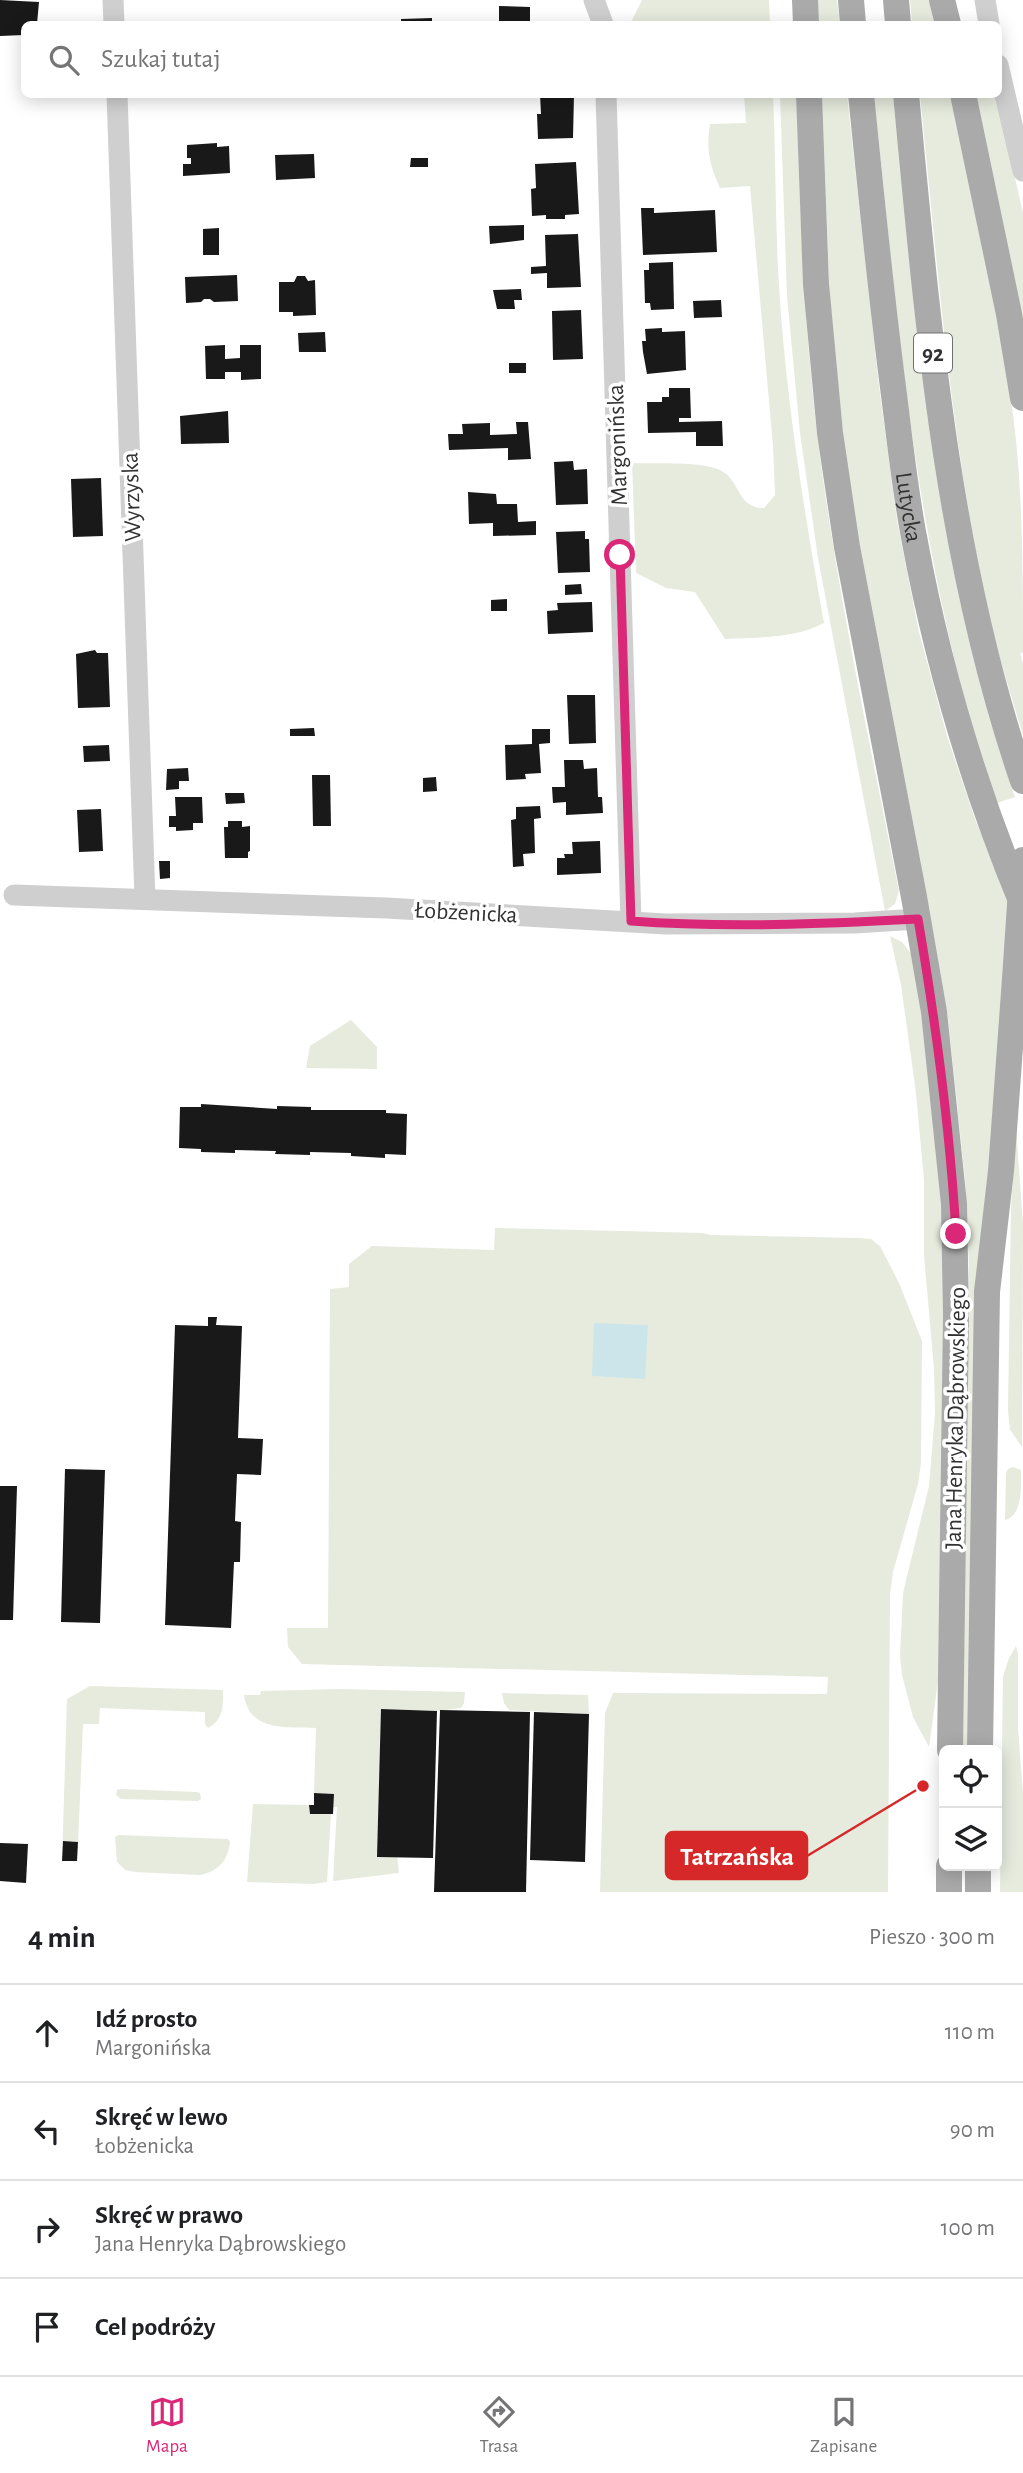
<!DOCTYPE html>
<html lang="pl">
<head>
<meta charset="utf-8">
<style>
  body { margin:0; font-family:"Alegreya Sans",sans-serif; background:#f6f6f6; color:#202124 }
  .controls { position:absolute; right:21px; bottom:21px; display:grid; overflow:hidden; border-radius:10px; box-shadow:0 4px 18px #0003 }
  .controls button { width:63px; height:63px; display:grid; place-items:center; padding:0; border:0; border-bottom:2px solid #e0e0e0; background:#fff; color:#202124; font:35px sans-serif }
  .stop { position:absolute; width:21px; height:21px; margin:-16px; border:5px solid #db2777; border-radius:50%; background:#fff }
  .stop.end { background:#db2777; border-color:#fff; box-shadow:0 2px 7px #0008 }
  .list { margin:0; padding:0; list-style:none }
  h2 { display:flex; justify-content:space-between; align-items:center; height:91px; margin:0; padding:0 28px; font-size:30px }
  h2 small { font-size:23px; font-weight:400; color:#757577 }
  .list li { display:grid; grid-template-columns:46px 1fr auto; gap:21px; align-items:center; box-sizing:border-box; height:98px; padding:0 28px; border-top:2px solid #e0e0e0 }
  .list b { display:block; font-size:26px; white-space:nowrap }
  .list p { margin:0; font-size:23px; white-space:nowrap; color:#757577 }
  .list em { font-size:23px; font-style:normal; color:#757577 }
  .icon { flex:none; width:38px; height:38px; fill:none; stroke:currentColor; stroke-width:2; stroke-linecap:round; stroke-linejoin:round }
  .map { position:relative; flex:none; width:1023px; height:1892px; overflow:hidden }
  .search { position:absolute; background:#fff; box-shadow:0 4px 18px #0003; left:21px; right:21px; top:21px; height:77px; display:flex; align-items:center; gap:18px; box-sizing:border-box; padding:0 24px; border-radius:10px; color:#757577; font-size:26px }
  .sheet { height:483px; background:#fff }
  nav { display:flex; justify-content:space-around; align-items:center; box-sizing:border-box; height:98px; border-top:2px solid #e0e0e0; background:#fff; font-size:19px; color:#757577 }
  nav a { display:grid; justify-items:center; gap:4px }
  nav .on { color:#db2777 }
  .map>svg:first-child { display:block }
</style>
</head>
<body>
<div class="map">
<svg width="1023" height="1892" viewBox="0 0 1023 1892">
  <rect width="100%" height="100%" fill="#fff"/>
  <g fill="#e7ebde">
    <polygon points="642,0 769,0 770,24 630,24"/>
    <polygon points="818,0 837,0 840,24 818,24"/>
    <polygon points="910,0 929,0 934,24 912,24"/>
    <path d="M744 95H773C776 158 775 222 779 286 786 399 804 511 824 623 793 639 760 637 725 639L695 592 666 588 636 573 632 463C654 464 709 460 725 473 741 485 738 508 764 508L775 495 773 446 750 186 720 188C709 164 706 149 710 124L746 123Z"/>
    <path d="M780 95H797C799 207 804 320 817 433 836 587 869 739 899 891L895 904 885 911 818 558 800 433 787 296Z"/>
    <polygon points="822,95 847,95 879,386 897,520 919,632 947,736 975,819 1023,939 987,1182 975,1290 968,1750 962,1750 969,1267 965,1180 948,1018 869,603 846,463 830,305"/>
    <path d="M874 95H893C918 331 934 571 1015 797L997 803C917 575 899 334 874 95Z"/>
    <path d="M920 95H950C974 209 1004 323 1016 440 1023 511 1023 581 1023 653H1020L1023 663V735C1009 690 995 643 985 597 950 431 937 262 920 95Z"/>
    <polygon points="975,95 996,95 1023,213 1023,323"/>
    <polygon points="890,936 902,942 912,955 923,1026 936,1141 944,1240 940,1667 929,1747 913,1717 902,1675 900,1656 903,1593 929,1486 935,1413 934,1369 924,1255 924,1180 916,1093 901,985"/>
    <polygon points="351,1020 377,1047 377,1069 306,1068 310,1046"/>
    <polygon points="1016,1127 1023,1224 1022,1447 1010,1430 1008,1411 1011,1208"/>
    <polygon points="495,1228 703,1233 711,1235 860,1238 871,1239 880,1246 899,1283 922,1341 921,1463 918,1484 893,1572 890,1594 888,1892 600,1892 605,1713 613,1693 827,1694 828,1677 302,1664 288,1647 287,1628 328,1628 330,1289 349,1287 349,1264 372,1246 494,1250"/>
    <path d="M1013 1467 1021 1470C1021 1488 1023 1515 1005 1520L1006 1473 1008 1469Z"/>
    <polygon points="1016,1646 1018,1654 1018,1728 1023,1793 1023,1892 1000,1892 1003,1677 1009,1658"/>
    <path d="M90 1686 223 1690C223 1706 224 1719 208 1728L205 1724V1712L100 1708 99 1724H83L78 1844V1842L63 1841 62 1861 67 1699Z"/>
    <path d="M341 1689 465 1692 464 1703 461 1708 437 1711 382 1709 399 1873 333 1881 337 1807H333L334 1794 314 1793 316 1728C287 1727 249 1732 244 1695H260L261 1691Z"/>
    <polygon points="502,1693 588,1695 589,1714 509,1710 504,1703"/>
    <polygon points="120,1789 197,1792 200,1793 201,1799 198,1801 121,1799 116,1795 117,1790"/>
    <polygon points="253,1804 309,1805 310,1814 331,1814 327,1882 314,1884 247,1882"/>
    <path d="M118 1835 228 1839 230 1842C228 1860 219 1871 200 1875L135 1872 125 1870 117 1862 115 1837Z"/>
  </g>
  <polygon fill="#cbe5ea" points="594,1323 648,1325 645,1379 592,1376"/>
  <g fill="#191919">
    <polygon points="0,0 39,2 37,24 24,24 24,35 0,36"/>
    <polygon points="499,6 530,7 530,24 499,24"/>
    <polygon points="432,18 432,24 401,24 401,19"/>
    <polygon points="540,94 574,94 573,138 538,139 537,114 541,114"/>
    <polygon points="217,143 217,147 229,146 230,173 183,176 183,164 191,164 191,158 187,158 187,145"/>
    <polygon points="314,154 315,178 276,180 275,155"/>
    <polygon points="411,158 428,158 428,167 410,167"/>
    <polygon points="576,162 579,214 565,215 565,219 546,219 546,215 532,216 531,189 536,188 535,164"/>
    <polygon points="641,208 654,208 654,213 715,210 717,252 643,255"/>
    <polygon points="524,225 524,240 490,244 489,226"/>
    <polygon points="219,228 219,255 203,255 203,229"/>
    <polygon points="578,234 581,287 547,288 547,273 531,274 531,267 546,266 545,235"/>
    <polygon points="673,262 674,309 651,310 650,303 645,303 644,270 649,270 649,263"/>
    <polygon points="237,275 238,301 214,302 210,299 204,299 201,302 186,303 185,277"/>
    <polygon points="297,276 305,276 308,281 315,280 316,315 293,316 293,312 279,312 279,282 294,282"/>
    <polygon points="521,289 522,300 514,300 515,309 497,309 493,290"/>
    <polygon points="721,300 722,317 694,318 693,301"/>
    <polygon points="581,310 583,359 553,360 552,311"/>
    <polygon points="662,328 662,332 685,331 686,370 647,374 643,352 642,341 646,341 645,329"/>
    <polygon points="325,332 326,352 299,352 298,333"/>
    <polygon points="225,345 225,359 240,358 240,345 261,345 261,379 241,380 241,372 225,372 225,379 206,379 205,346"/>
    <rect x="509" y="363" width="17" height="10"/>
    <polygon points="669,388 690,388 691,418 679,418 679,422 722,421 723,446 696,446 696,432 648,433 647,402 662,402 662,397 669,397"/>
    <polygon points="228,411 229,443 181,444 180,416"/>
    <polygon points="516,422 528,422 531,459 508,460 508,448 449,450 448,434 463,434 462,424 490,423 490,435 517,434"/>
    <polygon points="573,461 574,470 587,469 588,504 556,505 554,462"/>
    <polygon points="101,478 103,536 73,537 71,479"/>
    <polygon points="468,492 496,494 497,504 517,504 518,522 536,521 536,535 493,536 493,523 469,524"/>
    <polygon points="585,531 585,539 589,539 590,572 558,573 556,532"/>
    <polygon points="581,584 582,594 565,595 565,585"/>
    <polygon points="507,599 507,611 491,611 491,600"/>
    <polygon points="592,602 593,632 548,634 547,611 558,610 557,603"/>
    <polygon points="95,650 97,653 108,653 110,707 78,708 76,654"/>
    <polygon points="567,695 595,695 596,743 569,744"/>
    <polygon points="314,728 315,736 290,736 290,729"/>
    <polygon points="532,729 550,729 550,743 539,744 541,773 525,774 526,779 506,780 505,745 532,744"/>
    <polygon points="109,745 110,761 84,762 83,746"/>
    <polygon points="564,760 583,760 584,769 597,768 598,797 602,797 603,813 566,815 566,802 553,803 552,787 565,787"/>
    <polygon points="188,768 189,781 179,781 179,789 166,790 167,769"/>
    <polygon points="312,775 330,775 331,826 313,826"/>
    <polygon points="436,777 437,791 423,792 423,778"/>
    <polygon points="225,793 244,793 245,803 226,804"/>
    <polygon points="175,797 202,797 203,823 193,823 193,830 176,831 176,827 169,827 169,816 176,816"/>
    <polygon points="540,806 541,818 534,819 535,853 523,854 524,866 513,867 511,820 516,819 516,807"/>
    <polygon points="101,809 103,851 79,852 77,810"/>
    <polygon points="228,821 242,821 242,827 250,826 250,851 248,852 248,858 225,858 224,827 228,827"/>
    <polygon points="600,841 601,873 557,875 557,858 565,858 564,854 573,854 572,842"/>
    <polygon points="159,861 170,861 170,878 160,879"/>
    <polygon points="201,1104 277,1109 277,1106 311,1107 311,1110 386,1110 386,1113 407,1114 406,1155 385,1154 385,1158 351,1156 351,1153 310,1152 310,1155 275,1154 276,1151 235,1150 235,1153 201,1152 201,1149 179,1148 180,1107 201,1107"/>
    <polygon points="208,1317 217,1317 216,1325 242,1326 238,1438 263,1439 261,1475 237,1474 235,1521 241,1522 240,1562 234,1562 231,1628 165,1625 175,1325 208,1326"/>
    <polygon points="65,1469 105,1470 100,1623 61,1622"/>
    <polygon points="0,1486 17,1486 13,1620 0,1620"/>
    <polygon points="381,1709 437,1711 433,1858 377,1857"/>
    <polygon points="440,1710 530,1712 526,1892 434,1892"/>
    <polygon points="534,1712 589,1714 585,1862 530,1860"/>
    <polygon points="314,1793 334,1794 333,1814 310,1814 309,1805 314,1805"/>
    <polygon points="63,1841 78,1842 77,1861 62,1861"/>
    <polygon points="0,1843 28,1844 26,1883 0,1881"/>
  </g>
  <g fill="none" stroke-linecap="round" stroke-linejoin="round">
    <g stroke="#cfcfcf" stroke-width="21">
      <polyline points="113,0 114,24"/>
      <polyline points="594,0 603,24"/>
      <polyline points="985,0 989,24"/>
      <polyline points="998,65 1023,171"/>
      <polyline points="117,94 145,899"/>
      <polyline points="606,94 631,921"/>
      <polyline points="14,895 386,908 666,924 855,923 918,919"/>
    </g>
    <g stroke="#aaa" stroke-width="26">
      <polyline points="805,0 806,24"/>
      <polyline points="851,0 853,24"/>
      <polyline points="896,0 898,24"/>
      <polyline points="942,0 948,24"/>
      <polyline points="809,94 816,284 830,433 847,547 914,897 934,1012 954,1204 956,1315 950,1750"/>
      <path id="s1" d="M861 94C871 195 881 295 894 395 900 442 905 490 914 537 937 662 973 785 1022 903"/>
      <path d="M906 94C928 326 947 560 1023 781"/>
      <polyline points="963,94 1009,314 1023,398"/>
      <polyline points="980,1750 987,1292 1001,1171 1015,979"/>
      <polyline points="949,1892 949,1866"/>
      <polyline points="978,1892 978,1866"/>
    </g>
    <polyline stroke="#aaa" stroke-width="26" points="1015,979 1023,860"/>
  </g>
  <g fill="none" stroke-linecap="round" stroke-linejoin="round">
    <path stroke="#db2777" stroke-width="9" d="M620 555 631 921C726 928 823 924 918 919 936 1024 950 1128 956 1234"/>
  </g>
  <g text-anchor="middle" stroke-width="7" stroke-linejoin="round" paint-order="stroke">
    <rect fill="#fff" stroke="#707070" stroke-width="2" x="914" y="333.5" width="38" height="39" rx="5"/>
    <g font-size="23" font-weight="bold" fill="#323232">
      <text x="933" y="361">92</text>
    </g>
    <g font-size="24" fill="#323232" stroke="#fff">
      <text transform="translate(617 445) rotate(-92)" y="8">Margonińska</text>
      <text transform="translate(131 497) rotate(-92)" y="8">Wyrzyska</text>
      <text dy="8" stroke="none"><textPath href="#s1" startOffset="416">Lutycka</textPath></text>
      <text transform="translate(466 912) rotate(3)" y="8">Łobżenicka</text>
      <text transform="translate(955 1418) rotate(-89)" y="8">Jana Henryka Dąbrowskiego</text>
    </g>
  </g>
  <path fill="none" stroke="#d62828" stroke-width="2.5" d="M923 1786L807 1856"/>
  <circle fill="#d62828" stroke="#fff" stroke-width="2.5" cx="923" cy="1786" r="7"/>
  <rect fill="#d62828" stroke="#d62828" stroke-width="2.5" x="666" y="1832" width="141" height="47" rx="7"/>
  <g font-size="26" text-anchor="middle" font-weight="bold" fill="#fff">
    <text x="737" y="1865">Tatrzańska</text>
  </g>
</svg>
<div class="controls">
<button><svg class="icon" aria-label="locate" viewBox="0 0 24 24"><circle cx="12" cy="12" r="6"/><path d="M12 2v4M12 18v4M2 12h4M18 12h4"/></svg></button>
<button><svg class="icon" aria-label="layers" viewBox="0 0 24 24"><path d="M12 4l9 5-9 5-9-5zM3 14l9 5 9-5"/></svg></button>
</div>
<div class="stop" style="left:620px;top:555px"></div>
<div class="stop end" style="left:956px;top:1234px"></div>
<div class="search"><svg class="icon" aria-label="search" viewBox="0 0 24 24"><circle cx="10" cy="10" r="6"/><path d="M15 15l6 6"/></svg>Szukaj tutaj</div>
</div>
<section class="sheet">
<h2>4 min<small>Pieszo · 300 m</small></h2>
<ul class="list">
<li><svg class="icon" aria-label="ahead" viewBox="0 0 24 24"><path d="M12 20V5M6 11l6-6 6 6"/></svg><div><b>Idź prosto</b><p>Margonińska</p></div><em>110 m</em></li>
<li><svg class="icon" aria-label="left" viewBox="0 0 24 24"><path d="M17 20v-9H6M10 6l-5 5 5 5"/></svg><div><b>Skręć w lewo</b><p>Łobżenicka</p></div><em>90 m</em></li>
<li><svg class="icon" aria-label="right" viewBox="0 0 24 24"><path d="M7 20v-9h11M14 6l5 5-5 5"/></svg><div><b>Skręć w prawo</b><p>Jana Henryka Dąbrowskiego</p></div><em>100 m</em></li>
<li><svg class="icon" aria-label="arrive" viewBox="0 0 24 24"><path d="M6 21V4h12l-3 4 3 4H6"/></svg><div><b>Cel podróży</b></div></li>
</ul>
</section>
<nav>
<a class="on"><svg class="icon" aria-label="map" viewBox="0 0 24 24"><path d="M3 6l6-2 6 2 6-2v14l-6 2-6-2-6 2zM9 4v14M15 6v14"/></svg>Mapa</a>
<a><svg class="icon" aria-label="directions" viewBox="0 0 24 24"><path d="M12 3l9 9-9 9-9-9zM9 14v-3h6M13 9l2 2-2 2"/></svg>Trasa</a>
<a><svg class="icon" aria-label="saved" viewBox="0 0 24 24"><path d="M7 4h10v16l-5-4-5 4z"/></svg>Zapisane</a>
</nav>
</body>
</html>
